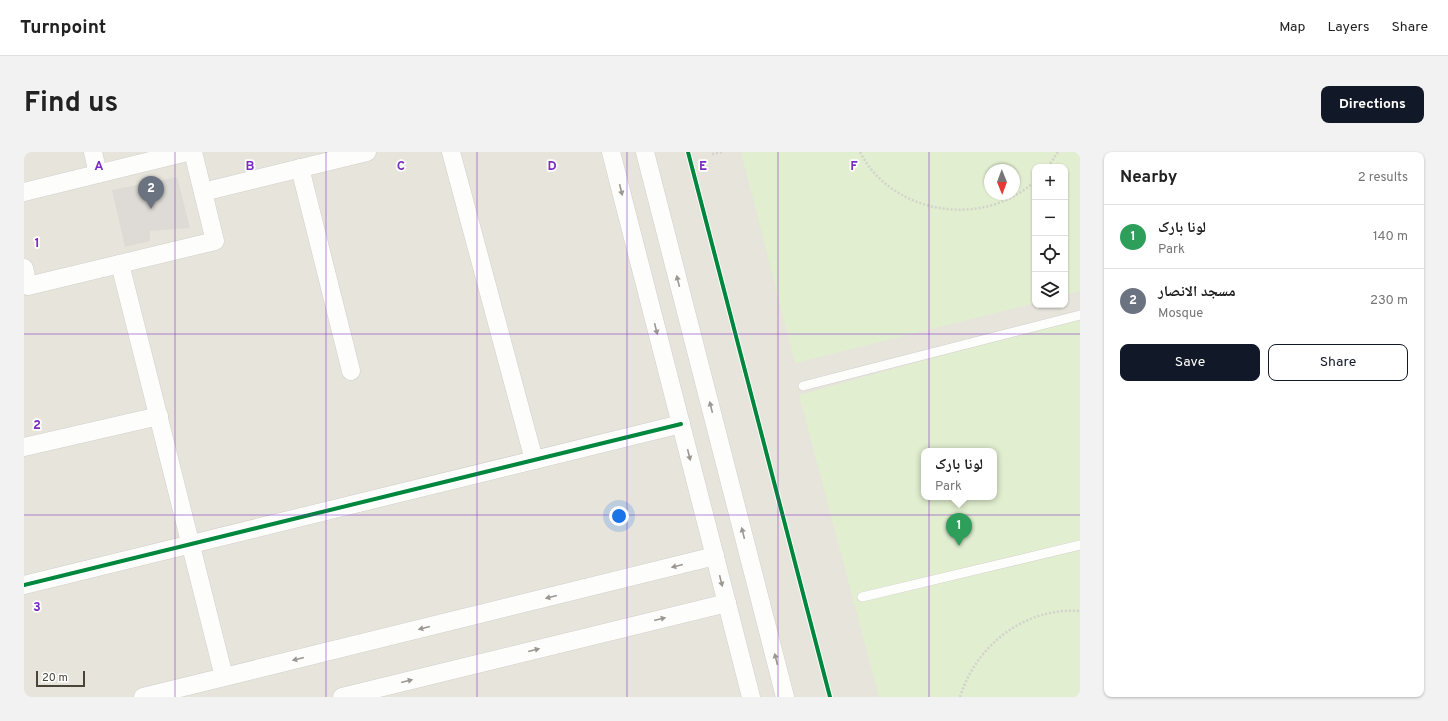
<!DOCTYPE html>
<html lang="en">
<head>
<meta charset="utf-8">
<style>
  body { margin:0; font-family:Overpass,"Noto Naskh Arabic",sans-serif; background:#f2f2f2; color:#222 }
  .controls { position:absolute; right:12px; top:12px; display:grid; overflow:hidden; border-radius:8px; box-shadow:0 1px 3px #0004 }
  .controls button { width:36px; height:36px; display:grid; place-items:center; padding:0; border:0; border-bottom:1px solid #e0e0e0; background:#fff; color:#222; font:20px sans-serif }
  .compass { position:absolute; left:960px; top:12px; width:36px; height:36px; border-radius:50%; background:#fff; box-shadow:0 1px 3px #0004; rotate:179deg }
  .scale { position:absolute; left:12px; bottom:10px; width:49px; box-sizing:border-box; padding-left:4px; border:2px solid #4b4439; border-top:0; font-size:11px; line-height:14px; white-space:nowrap; color:#4b4439; -webkit-text-stroke:3px #fff; paint-order:stroke }
  .you { position:absolute; left:595px; top:364px; width:14px; height:14px; margin:-10px; border:3px solid #fff; border-radius:50%; background:#1a73e8; box-shadow:0 0 0 6px #1a73e833 }
  .badge { display:grid; place-items:center; width:26px; height:26px; border-radius:50%; background:#111827; color:#fff; font-size:13px; font-weight:700 }
  .pin { position:absolute; translate:-50% -33px; filter:drop-shadow(0 1px 2px #0008) }
  .pin::after { content:''; position:absolute; top:21px; width:14px; height:12px; background:inherit; clip-path:polygon(0 0,100% 0,50% 100%) }
  .popup { position:absolute; left:897px; top:296px; width:76px; height:52px; box-sizing:border-box; display:grid; place-content:center; border-radius:8px; background:#fff; filter:drop-shadow(0 1px 3px #0005); font-size:13px; white-space:nowrap; color:#767676 }
  .popup b { font-size:15px; color:#222 }
  .popup::after { content:''; position:absolute; left:50%; top:100%; margin-left:-8px; border:8px solid transparent; border-top-color:#fff }
  .list { margin:0; padding:0; list-style:none }
  h2 { display:flex; justify-content:space-between; align-items:center; height:52px; margin:0; padding:0 16px; font-size:17px }
  h2 small { font-size:13px; font-weight:400; color:#767676 }
  .list li { display:grid; grid-template-columns:26px 1fr auto; gap:12px; align-items:center; box-sizing:border-box; height:64px; padding:0 16px; border-top:1px solid #e0e0e0 }
  .list b { display:block; font-size:15px; white-space:nowrap }
  .list p { margin:0; font-size:13px; white-space:nowrap; color:#767676 }
  .list em { font-size:13px; font-style:normal; color:#767676 }
  .actions { display:flex; gap:8px; padding:12px 16px }
  .actions a { flex:1; padding:9px 0; border:1px solid #111827; border-radius:8px; text-align:center; font-size:14px; color:#111827 }
  .actions .main { background:#111827; color:#fff }
  .icon { flex:none; width:22px; height:22px; fill:none; stroke:currentColor; stroke-width:2; stroke-linecap:round; stroke-linejoin:round }
  .map { position:relative; flex:none; width:1056px; height:545px; overflow:hidden; border-radius:8px }
  header { display:flex; align-items:center; gap:24px; box-sizing:border-box; height:56px; padding:0 20px; background:#fff; border-bottom:1px solid #e0e0e0 }
  header strong { font-size:19px }
  nav { display:flex; gap:22px; margin-inline-start:auto; font-size:14px }
  .intro { display:flex; align-items:center; justify-content:space-between; box-sizing:border-box; height:96px; padding:0 24px }
  h1 { margin:0; font-size:28px }
  .button { padding:10px 18px; border-radius:8px; background:#111827; color:#fff; font-size:14px; font-weight:700 }
  main { display:flex; gap:24px; padding:0 24px }
  aside { flex:1; background:#fff; border-radius:8px; box-shadow:0 1px 3px #0004 }
  .map>svg:first-child { display:block }
</style>
</head>
<body>
<header>
<strong>Turnpoint</strong>
<nav><a>Map</a><a>Layers</a><a>Share</a></nav>
</header>
<div class="intro"><h1>Find us</h1><a class="button">Directions</a></div>
<main>
<div class="map">
<svg width="1056" height="545" viewBox="0 0 1056 545">
  <rect width="100%" height="100%" fill="#f4f2ee"/>
  <path fill="#e7e4dc" fill-rule="evenodd" d="M0 0H1056V545H0ZM1011 15H1041V153H1011ZM966 18H990V42H966ZM900 299H970V345H900Z"/>
  <g fill="#e1eecf" fill-rule="evenodd">
    <path d="M717 0H1056V139L1041 143V15H1011V151L771 211ZM966 18H990V42H966Z"/>
    <path d="M1056 165V545H855L775 243ZM900 299H970V345H900Z"/>
  </g>
  <polygon fill="#dedbd6" points="153,25 166,76 126,79 126,89 101,95 88,38"/>
  <g fill="none" stroke-linecap="round" stroke-linejoin="round">
    <defs>
      <g id="lane">
        <polyline points="779,234 1056,163"/>
        <polyline points="838,445 1056,393"/>
      </g>
      <g id="street">
        <polyline points="69,0 74,22"/>
        <polyline points="427,0 510,308"/>
        <polyline points="587,0 727,545"/>
        <polyline points="621,0 761,545"/>
        <polyline points="276,16 327,219"/>
        <polyline points="0,40 163,0"/>
        <polyline points="179,40 343,0"/>
        <polyline points="96,112 200,525"/>
        <polyline points="0,116 4,134 191,89 169,0"/>
        <polyline points="0,295 135,264"/>
        <polyline points="0,433 657,272"/>
        <polyline points="119,545 691,404"/>
        <polyline points="318,545 703,451"/>
      </g>
    </defs>
    <use href="#lane" stroke="#d2d0cb" stroke-width="10"/>
    <use href="#street" stroke="#d2d0cb" stroke-width="19"/>
    <g stroke="#d3d2cc" stroke-width="2.5" stroke-dasharray="2 2" stroke-linecap="butt">
      <path d="M836 0C868 63 960 77 1011 29"/>
      <polyline points="688,2 699,0"/>
      <polyline points="1024,15 1034,0"/>
      <path d="M936 545C952 493 1001 455 1056 459"/>
    </g>
    <use href="#lane" stroke="#fdfdfc" stroke-width="9"/>
    <use href="#street" stroke="#fdfdfc" stroke-width="18"/>
    <defs>
      <g id="cycleway">
        <polyline points="664,0 806,545"/>
        <polyline points="0,433 657,272"/>
      </g>
    </defs>
    <use href="#cycleway" stroke="#fff" stroke-width="6"/>
    <use href="#cycleway" stroke="#00873e" stroke-width="4"/>
  </g>
  <defs><path id="oneway-solid" d="M-6-.8H1V-3.2L6.5 0L1 3.2V.8H-6Z"/></defs>
  <g fill="#9b9791">
    <use href="#oneway-solid" transform="translate(597 38) rotate(76)"/>
    <use href="#oneway-solid" transform="translate(654 129) rotate(-104)"/>
    <use href="#oneway-solid" transform="translate(632 177) rotate(76)"/>
    <use href="#oneway-solid" transform="translate(687 255) rotate(-104)"/>
    <use href="#oneway-solid" transform="translate(665 303) rotate(76)"/>
    <use href="#oneway-solid" transform="translate(719 381) rotate(-104)"/>
    <use href="#oneway-solid" transform="translate(653 414) rotate(166)"/>
    <use href="#oneway-solid" transform="translate(697 429) rotate(76)"/>
    <use href="#oneway-solid" transform="translate(527 445) rotate(166)"/>
    <use href="#oneway-solid" transform="translate(636 467) rotate(-14)"/>
    <use href="#oneway-solid" transform="translate(400 476) rotate(166)"/>
    <use href="#oneway-solid" transform="translate(510 498) rotate(-14)"/>
    <use href="#oneway-solid" transform="translate(274 507) rotate(166)"/>
    <use href="#oneway-solid" transform="translate(752 507) rotate(-104)"/>
    <use href="#oneway-solid" transform="translate(383 529) rotate(-14)"/>
  </g>
  <path fill="none" stroke="#7b2cbf" stroke-width="1" stroke-opacity="0.55" d="M151 0V545M302 0V545M453 0V545M603 0V545M754 0V545M905 0V545M0 182H1056M0 363H1056"/>
  <g font-size="13" text-anchor="middle" font-weight="bold" fill="#7b2cbf" stroke="#fff" stroke-width="3.5" stroke-linejoin="round" paint-order="stroke">
    <text x="75" y="18">A</text>
    <text x="226" y="18">B</text>
    <text x="377" y="18">C</text>
    <text x="528" y="18">D</text>
    <text x="679" y="18">E</text>
    <text x="830" y="18">F</text>
    <text x="13" y="95">1</text>
    <text x="13" y="277">2</text>
    <text x="13" y="459">3</text>
  </g>
</svg>
<div class="controls">
<button>+</button>
<button>−</button>
<button><svg class="icon" aria-label="locate" viewBox="0 0 24 24"><circle cx="12" cy="12" r="6"/><path d="M12 2v4M12 18v4M2 12h4M18 12h4"/></svg></button>
<button><svg class="icon" aria-label="layers" viewBox="0 0 24 24"><path d="M12 4l9 5-9 5-9-5zM3 14l9 5 9-5"/></svg></button>
</div>
<svg class="compass" viewBox="-18 -18 36 36"><path d="M0-13l5 13h-10z" fill="#e53935"/><path d="M0 13l5-13h-10z" fill="#767676"/></svg>
<div class="scale">20 m</div>
<div class="you"></div>
<div class="pin badge" style="left:935px;top:394px;background:#2e9e5b">1</div>
<div class="popup"><b>لونا بارک</b>Park</div>
<div class="pin badge" style="left:127px;top:57px;background:#6b7280">2</div>
</div>
<aside>
<h2>Nearby<small>2 results</small></h2>
<ul class="list">
<li><span class="badge" style="background:#2e9e5b">1</span><div><b>لونا بارک</b><p>Park</p></div><em>140 m</em></li>
<li><span class="badge" style="background:#6b7280">2</span><div><b>مسجد الانصار</b><p>Mosque</p></div><em>230 m</em></li>
</ul>
<div class="actions"><a class="main">Save</a><a>Share</a></div>
</aside>
</main>
</body>
</html>
